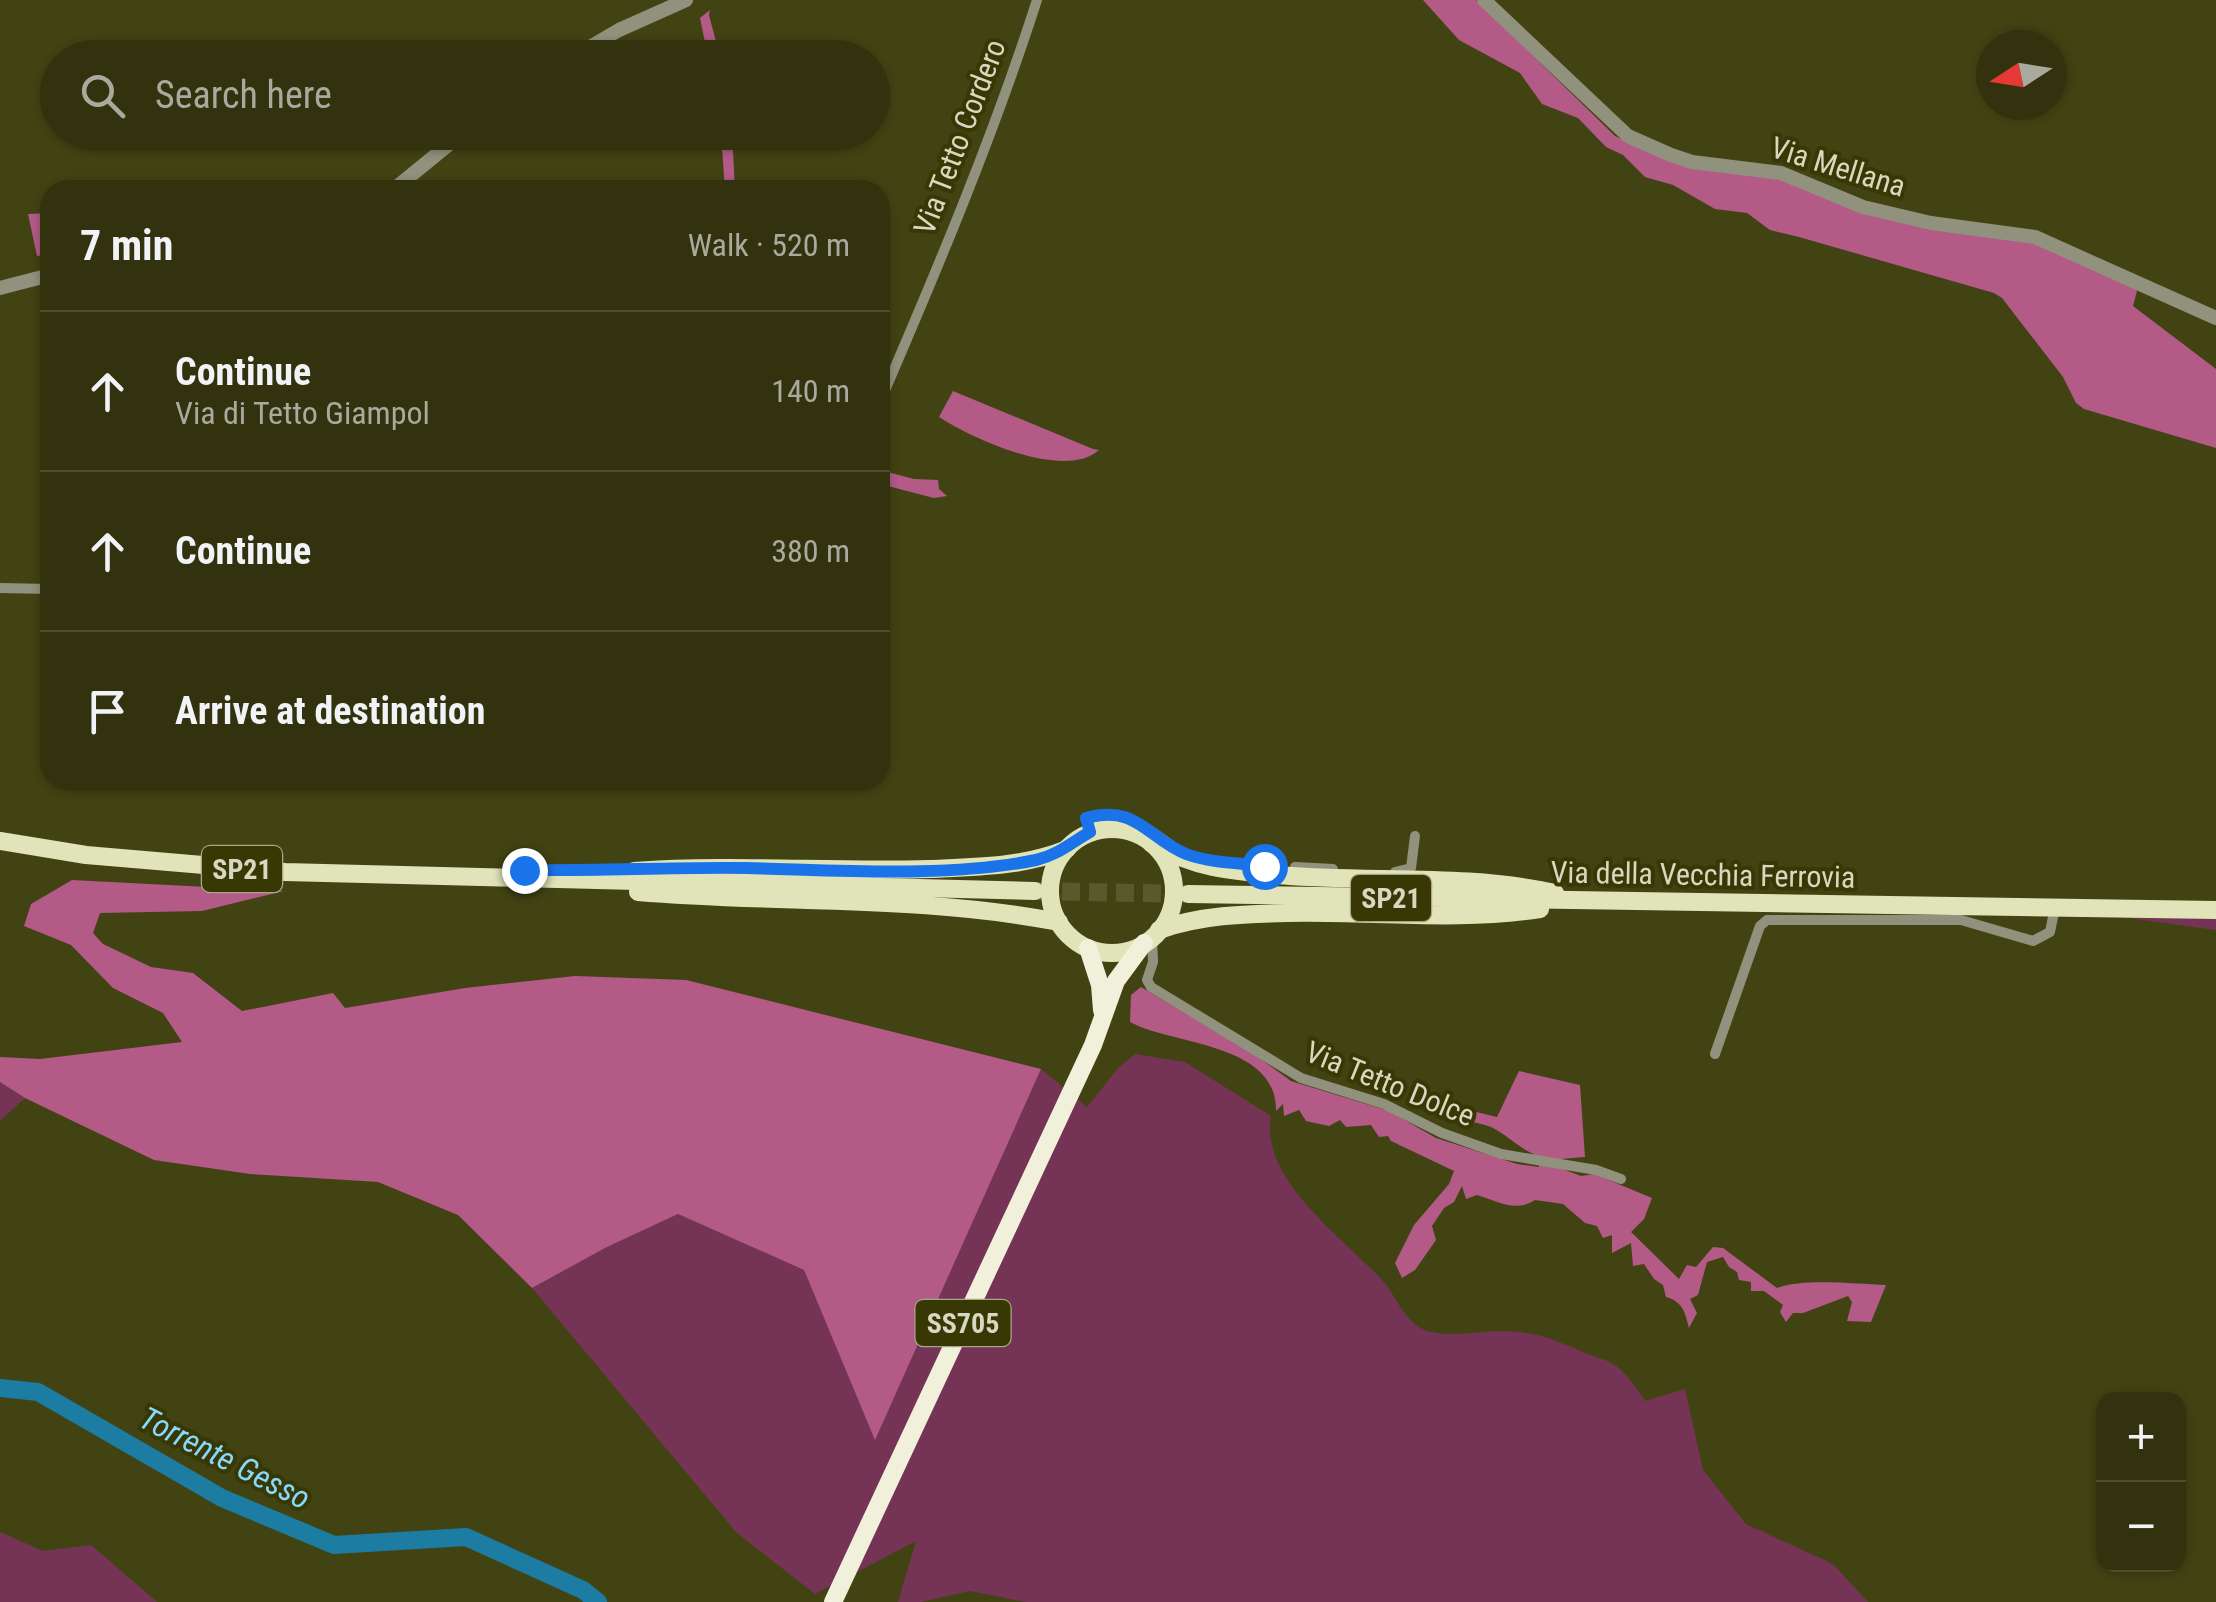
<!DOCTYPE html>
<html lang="en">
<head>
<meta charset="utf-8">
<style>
  body { margin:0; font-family:"Roboto Condensed",sans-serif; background:#3d3e1c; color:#f1f3f6 }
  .controls { position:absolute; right:30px; bottom:30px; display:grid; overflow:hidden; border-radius:20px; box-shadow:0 2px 8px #0004 }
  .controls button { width:90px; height:90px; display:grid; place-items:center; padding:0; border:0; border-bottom:2px solid #4d4d2e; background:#32320e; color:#f1f3f6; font:50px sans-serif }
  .compass { position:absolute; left:1976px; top:30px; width:90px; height:90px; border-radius:50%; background:#32320e; box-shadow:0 2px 8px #0004; rotate:258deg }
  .stop { position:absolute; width:30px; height:30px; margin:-22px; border:8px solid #1a73e8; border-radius:50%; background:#fff }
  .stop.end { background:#1a73e8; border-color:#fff; box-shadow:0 2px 10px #0008 }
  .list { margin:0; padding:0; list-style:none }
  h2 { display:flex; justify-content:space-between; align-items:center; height:130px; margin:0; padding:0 40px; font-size:42px }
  h2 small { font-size:32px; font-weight:400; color:#a8aa9e }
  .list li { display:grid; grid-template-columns:65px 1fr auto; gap:30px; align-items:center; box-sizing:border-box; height:160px; padding:0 40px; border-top:2px solid #4d4d2e }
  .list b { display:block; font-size:38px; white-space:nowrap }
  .list p { margin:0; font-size:32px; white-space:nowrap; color:#a8aa9e }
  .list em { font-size:32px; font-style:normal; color:#a8aa9e }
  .icon { flex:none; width:55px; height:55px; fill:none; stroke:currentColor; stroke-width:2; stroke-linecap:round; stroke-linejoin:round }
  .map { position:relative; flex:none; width:2216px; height:1602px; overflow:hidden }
  .search { position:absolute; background:#32320e; box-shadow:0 2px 8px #0004; left:40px; top:40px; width:850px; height:110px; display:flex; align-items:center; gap:25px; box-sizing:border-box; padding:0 35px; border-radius:55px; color:#a8aa9e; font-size:38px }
  .panel { position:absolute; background:#32320e; box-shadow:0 2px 8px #0004; left:40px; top:180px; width:850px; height:610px; border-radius:30px }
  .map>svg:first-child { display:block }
</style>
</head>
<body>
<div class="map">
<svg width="2216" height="1602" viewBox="0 0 2216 1602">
  <rect width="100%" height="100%" fill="#424313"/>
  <g fill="#753455">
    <polygon points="2121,917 2216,917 2216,930"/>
    <path d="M1135 1054 1185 1062 1271 1116C1259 1179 1345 1239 1382 1280 1395 1294 1401 1315 1419 1327 1438 1340 1480 1331 1501 1331 1536 1331 1557 1341 1588 1354 1597 1358 1609 1360 1616 1366 1627 1374 1638 1390 1645 1401L1685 1389 1703 1470 1746 1524 1833 1564 1868 1602H1026L970 1591 921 1602H898L916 1541 815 1594 736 1532 532 1288 607 1247 678 1214 804 1270 875 1438 1041 1069 1087 1107 1119 1067Z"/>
    <polygon points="0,1082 25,1098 0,1121"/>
    <polygon points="0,1532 43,1551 91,1545 157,1602 0,1602"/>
  </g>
  <g fill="#b35a87">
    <polygon points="1423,0 1476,0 1615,136 1671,161 1780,177 1833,201 2016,238 2060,252 2133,285 2137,291 2133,306 2216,369 2216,448 2084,409 2076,403 2063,377 2002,298 1994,293 1799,237 1770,230 1747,213 1715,209 1673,185 1645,177 1623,155 1606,147 1578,118 1542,104 1520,73 1459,40"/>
    <polygon points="710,10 709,15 720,57 708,57 700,18"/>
    <polygon points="721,133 732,133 735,190 725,190"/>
    <polygon points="50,213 50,254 37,256 28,214"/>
    <path d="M953 391 1093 449 1099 450C1064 481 973 439 939 417Z"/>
    <polygon points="880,470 914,479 938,480 939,489 947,496 934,498 880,484"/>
    <polygon points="72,880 284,891 202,911 100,913 93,933 103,944 151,967 193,973 242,1011 333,993 345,1008 465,988 575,976 686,980 1041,1069 875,1440 804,1270 678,1214 607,1247 532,1288 458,1215 378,1182 250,1174 154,1160 25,1098 0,1082 0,1057 40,1059 182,1042 163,1013 113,988 71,945 24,926 31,904"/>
    <path d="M1141 987 1255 1055 1291 1081 1389 1111 1436 1138 1517 1164 1539 1167V1156C1520 1150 1508 1135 1491 1127 1473 1120 1454 1121 1436 1114L1439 1103 1497 1117 1519 1071 1580 1085 1585 1157 1561 1159 1560 1168 1581 1176 1594 1174 1652 1198 1644 1219 1631 1232 1679 1279 1687 1265 1696 1267 1713 1247 1723 1248 1777 1288C1803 1278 1855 1284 1886 1285L1871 1322 1847 1321 1852 1302 1848 1296 1803 1313H1793L1786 1322 1780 1312 1783 1305 1764 1291H1751V1282L1739 1280 1737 1272 1729 1267 1723 1257 1707 1262 1698 1295 1690 1299 1697 1313 1689 1328C1685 1312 1683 1302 1666 1297L1663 1285 1654 1279 1644 1264 1633 1266 1631 1243 1612 1253V1235L1603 1238 1597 1226 1585 1223 1563 1204 1535 1200C1515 1213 1498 1201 1477 1195L1466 1199 1462 1186 1454 1202 1444 1208 1432 1226 1436 1240 1415 1270 1402 1278 1395 1263 1414 1225 1449 1184 1454 1171 1391 1141 1388 1136 1379 1137 1371 1125 1346 1127 1340 1120 1329 1126 1306 1121 1299 1110 1284 1116 1283 1104 1276 1111C1277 1042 1171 1045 1130 1022L1131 995Z"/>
  </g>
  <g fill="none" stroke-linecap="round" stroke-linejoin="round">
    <polyline stroke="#1c7ca2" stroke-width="18" points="0,1388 38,1392 222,1498 334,1545 466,1537 583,1590 598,1602"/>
    <polyline stroke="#58592d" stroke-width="18" stroke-dasharray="18 9" stroke-linecap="butt" points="1035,891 1188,894"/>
    <g stroke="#91927d" stroke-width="10">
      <path d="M880 402C937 270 993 137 1037 0"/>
      <polyline points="0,588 50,589"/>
      <path d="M1090 833 1087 818C1124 807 1147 828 1175 848"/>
      <polyline points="1295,867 1333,869"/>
      <polyline points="1395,872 1411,868 1415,836"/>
      <polyline points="1152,937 1153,962 1147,980 1151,987 1301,1078 1384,1104 1442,1133 1501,1154 1596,1170 1621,1179"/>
      <polyline points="1715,1054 1760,926 1767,920 1961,920 2033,941 2050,932 2055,907"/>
    </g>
    <g stroke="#91927d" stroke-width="14">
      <polyline points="1484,0 1628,136 1671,155 1692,162 1781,173 1863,207 1931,223 2035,237 2216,318"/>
      <polyline points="571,58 619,30 686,0"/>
      <polyline points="393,190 464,132"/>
      <polyline points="0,288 50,275"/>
    </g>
    <g stroke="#e1e3b8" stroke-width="18">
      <circle cx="1112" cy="891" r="62"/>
      <polyline points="0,841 86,855 285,872 1035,891"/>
      <path d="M1152 844C1195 868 1229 871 1278 875 1369 883 1464 873 1555 893"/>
      <path d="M634 871C733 864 831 872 929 869 976 867 1023 867 1067 849"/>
      <path d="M638 892C779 904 919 895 1059 922"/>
      <polyline points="1188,894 2216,910"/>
      <path d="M1159 930C1200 915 1244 914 1287 913 1370 911 1457 922 1540 909"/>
    </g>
    <g stroke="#f0f0db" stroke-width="18">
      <polyline points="1088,948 1100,985 1102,1010"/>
      <polyline points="833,1602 1093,1045 1116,981 1144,943"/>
    </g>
  </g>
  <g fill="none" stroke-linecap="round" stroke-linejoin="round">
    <path stroke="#1a73e8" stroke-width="12" d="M524 870C598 871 672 867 746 868 837 870 948 878 1036 860 1058 855 1072 842 1090 832L1086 818C1137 804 1147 838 1186 854 1210 863 1239 863 1264 866"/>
  </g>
  <g text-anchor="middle" stroke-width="8" stroke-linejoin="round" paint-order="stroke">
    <g fill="#383805" stroke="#a7a887" stroke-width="2.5">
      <rect x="202" y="846" width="80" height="46" rx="8"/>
      <rect x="1351" y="875" width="80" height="46" rx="8"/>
      <rect x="915.5" y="1300" width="95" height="46" rx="8"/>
    </g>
    <g font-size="28" font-weight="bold" fill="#d6d8bf">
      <text x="242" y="879">SP21</text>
      <text x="1391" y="908">SP21</text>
      <text x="963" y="1333">SS705</text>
    </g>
    <g font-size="30" fill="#d6d8bf" stroke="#383805">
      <text transform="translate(960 137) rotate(-69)" y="10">Via Tetto Cordero</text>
      <text transform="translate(1838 167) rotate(17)" y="10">Via Mellana</text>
      <text transform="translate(1703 875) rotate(1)" y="10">Via della Vecchia Ferrovia</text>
      <text transform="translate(1390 1084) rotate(22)" y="10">Via Tetto Dolce</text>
    </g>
    <g font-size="32" font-style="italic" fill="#88d7fd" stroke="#383805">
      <text transform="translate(225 1458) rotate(27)" y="11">Torrente Gesso</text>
    </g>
  </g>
</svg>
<div class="controls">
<button>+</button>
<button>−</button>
</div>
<svg class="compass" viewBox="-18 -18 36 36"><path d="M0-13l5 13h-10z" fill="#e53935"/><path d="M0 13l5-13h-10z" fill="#a8aa9e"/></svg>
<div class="stop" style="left:1264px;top:866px"></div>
<div class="stop end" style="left:524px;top:870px"></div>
<div class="search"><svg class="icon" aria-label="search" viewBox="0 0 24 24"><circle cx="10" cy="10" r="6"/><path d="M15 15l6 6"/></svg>Search here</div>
<section class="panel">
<h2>7 min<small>Walk · 520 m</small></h2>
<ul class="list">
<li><svg class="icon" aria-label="ahead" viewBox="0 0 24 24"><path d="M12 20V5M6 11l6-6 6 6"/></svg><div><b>Continue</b><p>Via di Tetto Giampol</p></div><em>140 m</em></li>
<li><svg class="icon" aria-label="ahead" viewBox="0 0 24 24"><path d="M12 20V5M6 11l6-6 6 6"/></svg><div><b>Continue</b></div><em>380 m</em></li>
<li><svg class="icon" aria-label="arrive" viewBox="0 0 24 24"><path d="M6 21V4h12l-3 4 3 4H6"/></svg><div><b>Arrive at destination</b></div></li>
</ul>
</section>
</div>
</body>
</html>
